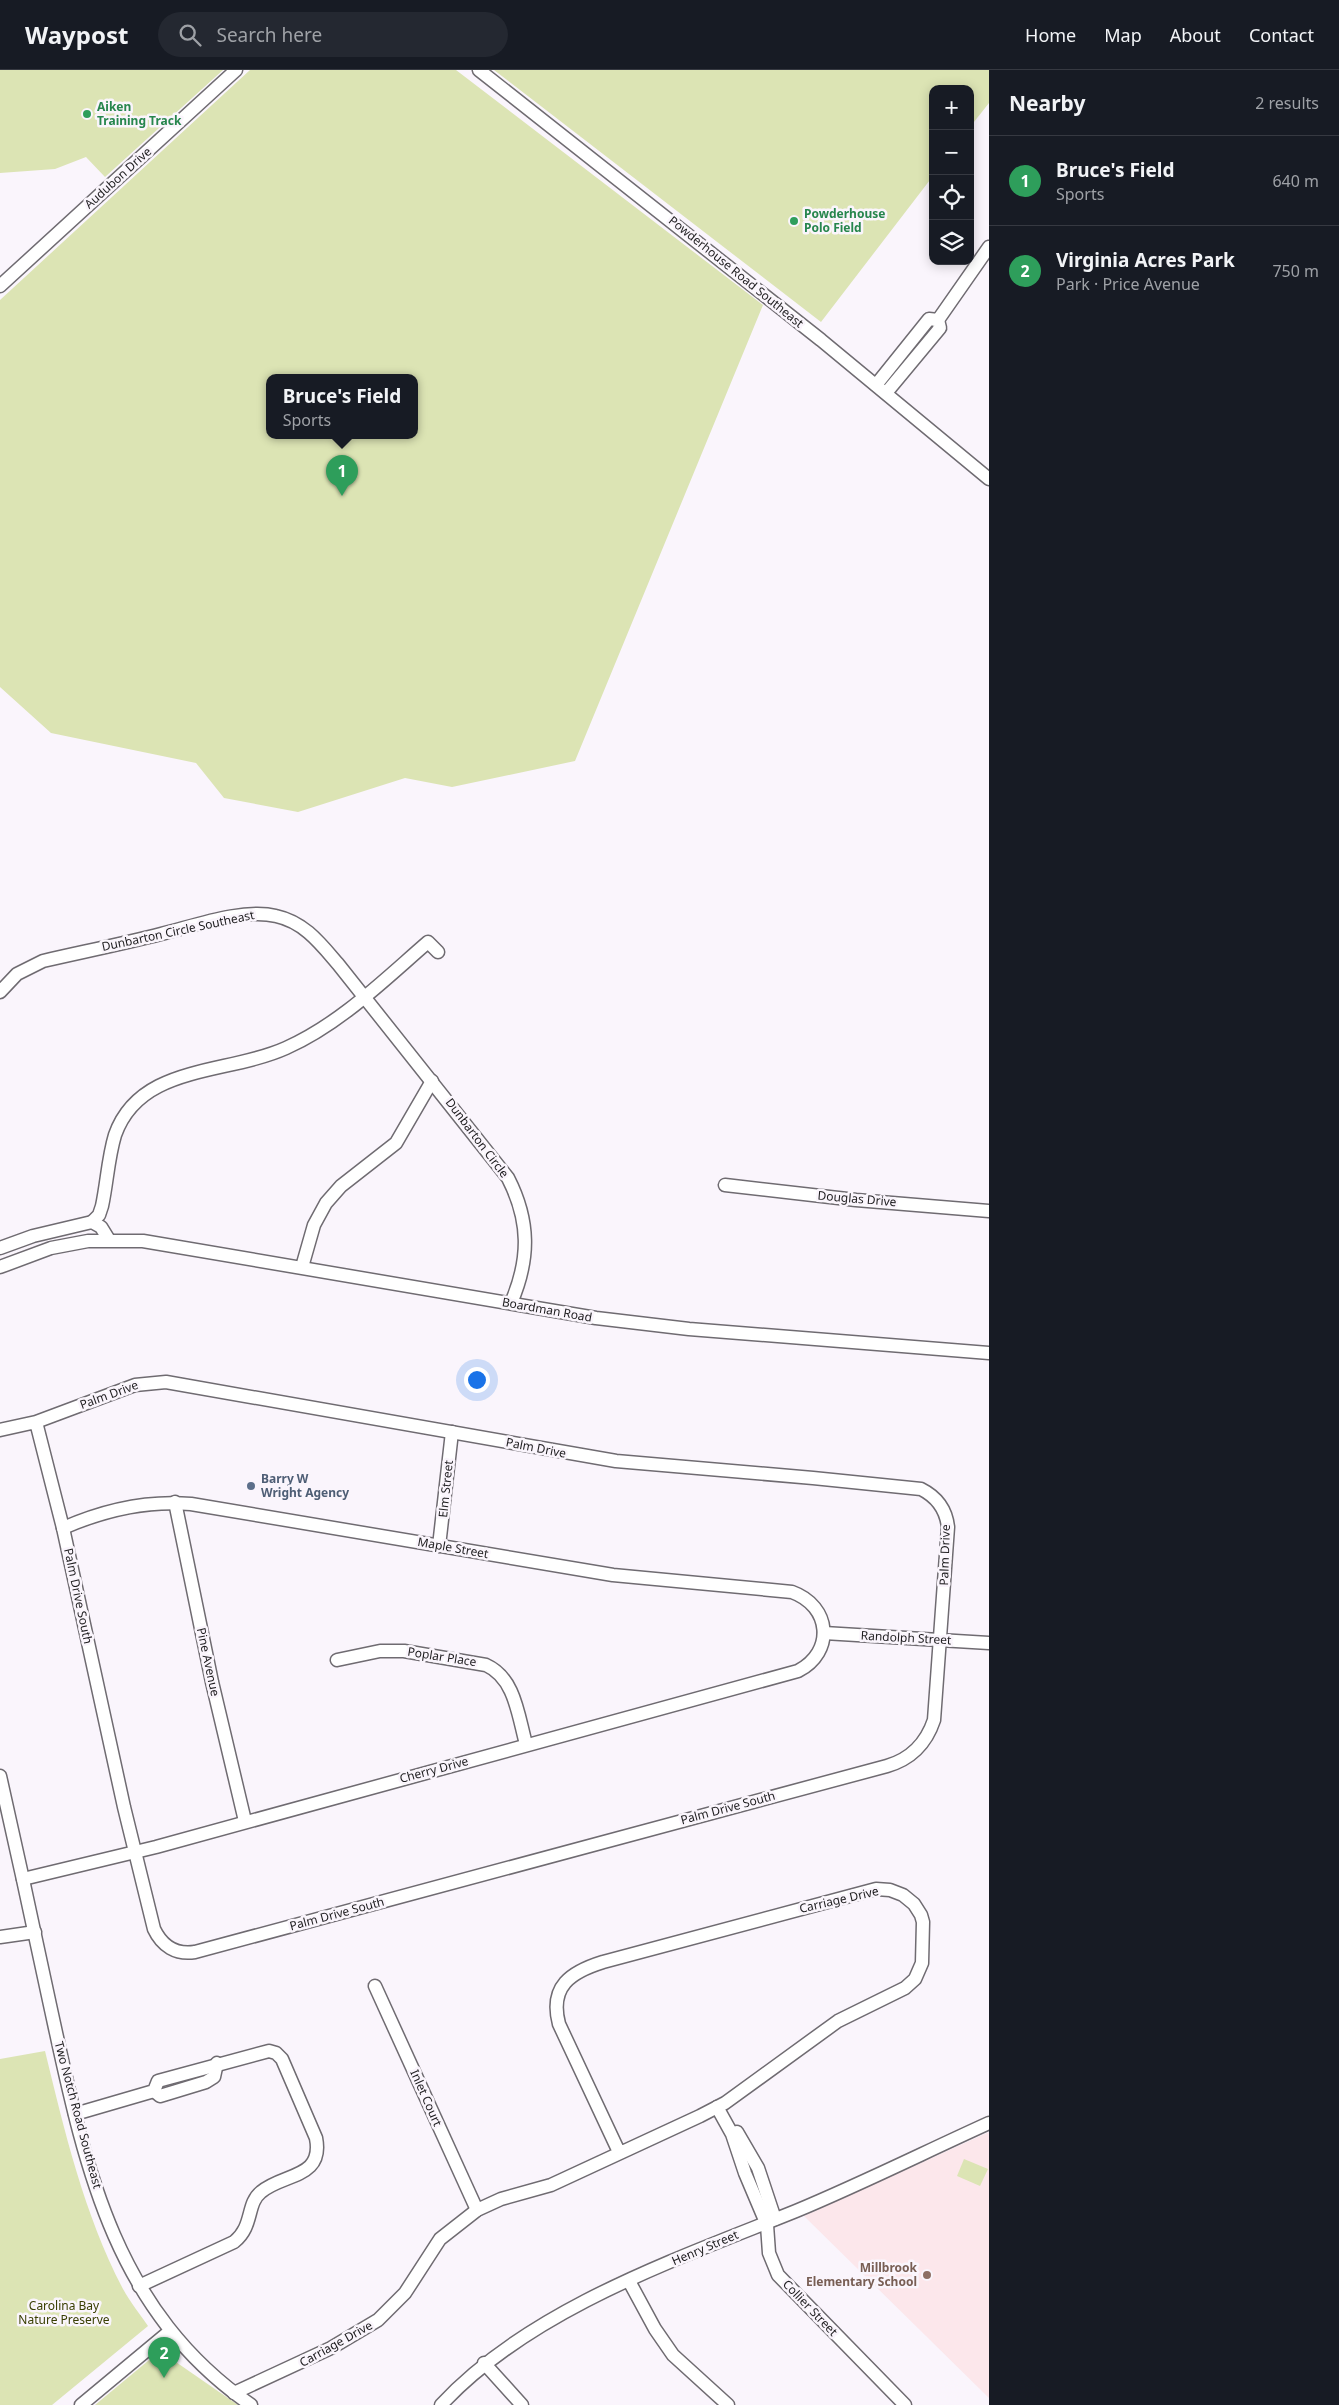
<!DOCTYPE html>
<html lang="en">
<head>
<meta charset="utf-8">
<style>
  body { margin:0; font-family:"Noto Sans",sans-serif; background:#242831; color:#f1f3f6 }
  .controls { position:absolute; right:15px; top:15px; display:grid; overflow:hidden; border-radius:10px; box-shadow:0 2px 12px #0003 }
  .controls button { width:45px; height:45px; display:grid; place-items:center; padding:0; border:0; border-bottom:1px solid #363941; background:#171b24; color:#f1f3f6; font:25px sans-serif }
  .you { position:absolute; left:476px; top:1309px; width:18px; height:18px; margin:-12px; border:4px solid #fff; border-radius:50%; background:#1a73e8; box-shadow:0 0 0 8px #1a73e833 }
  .badge { display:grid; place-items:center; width:32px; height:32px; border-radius:50%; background:#547024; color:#fff; font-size:16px; font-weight:700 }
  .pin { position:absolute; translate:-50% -41px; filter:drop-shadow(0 1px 2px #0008) }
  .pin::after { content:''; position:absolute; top:26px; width:18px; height:15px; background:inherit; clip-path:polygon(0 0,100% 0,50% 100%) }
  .popup { position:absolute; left:266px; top:304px; width:152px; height:65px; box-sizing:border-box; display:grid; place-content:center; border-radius:10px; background:#171b24; filter:drop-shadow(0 1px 4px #0005); font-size:16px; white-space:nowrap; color:#9ea1a6 }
  .popup b { font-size:19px; color:#f1f3f6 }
  .popup::after { content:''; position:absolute; left:50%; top:100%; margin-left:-10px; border:10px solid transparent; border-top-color:#171b24 }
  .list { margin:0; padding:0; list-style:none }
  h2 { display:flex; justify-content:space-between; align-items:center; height:65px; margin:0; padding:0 20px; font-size:21px }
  h2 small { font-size:16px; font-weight:400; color:#9ea1a6 }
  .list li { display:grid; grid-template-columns:32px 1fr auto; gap:15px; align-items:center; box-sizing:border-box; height:90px; padding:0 20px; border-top:1px solid #363941 }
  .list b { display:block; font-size:19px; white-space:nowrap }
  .list p { margin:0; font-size:16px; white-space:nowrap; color:#9ea1a6 }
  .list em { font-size:16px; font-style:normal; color:#9ea1a6 }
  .icon { flex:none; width:28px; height:28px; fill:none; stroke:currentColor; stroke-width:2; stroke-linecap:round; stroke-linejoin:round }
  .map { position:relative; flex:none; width:989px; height:2335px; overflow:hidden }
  header { display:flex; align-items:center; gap:30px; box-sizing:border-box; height:70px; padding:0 25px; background:#171b24; border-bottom:1px solid #363941 }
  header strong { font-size:24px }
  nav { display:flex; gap:28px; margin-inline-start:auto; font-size:18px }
  .search { width:350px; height:45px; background:#242831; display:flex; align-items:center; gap:12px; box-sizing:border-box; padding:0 18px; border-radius:28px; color:#9ea1a6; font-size:19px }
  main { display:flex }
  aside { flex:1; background:#171b24 }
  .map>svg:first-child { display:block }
</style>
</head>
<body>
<header>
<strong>Waypost</strong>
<div class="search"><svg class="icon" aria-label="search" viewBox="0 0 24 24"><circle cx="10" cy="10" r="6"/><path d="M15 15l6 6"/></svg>Search here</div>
<nav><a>Home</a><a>Map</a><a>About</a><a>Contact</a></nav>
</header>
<main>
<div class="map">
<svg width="989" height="2335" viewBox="0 0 989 2335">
  <rect width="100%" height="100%" fill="#faf5fc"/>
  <polygon fill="#fce7eb" points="989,2062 989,2328 804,2146"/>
  <g fill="#dce4b4" fill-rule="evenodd">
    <polygon points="0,0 223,0 105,107 86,87 55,99 0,103"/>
    <path d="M250 0H456L763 235 575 691 452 717 405 708 298 742 224 728 196 693 51 663 0 617V230ZM270 307H414V365H270Z"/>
    <polygon points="494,0 989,0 989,33 970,57 970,19 933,19 933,106 821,252"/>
    <path d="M45 1981C65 2063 84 2144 123 2219 130 2232 140 2244 148 2256L52 2335H0V1989Z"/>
    <polygon points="964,2089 988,2099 980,2116 957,2106"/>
    <polygon points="160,2281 238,2335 95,2335"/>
  </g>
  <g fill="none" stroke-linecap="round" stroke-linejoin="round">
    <defs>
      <g id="minor">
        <polyline points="479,0 821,270 989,409"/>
        <polyline points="0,216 236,0"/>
        <polyline points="938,250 989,177"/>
        <polyline points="876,315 929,249 938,250 940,258 886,323"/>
        <path d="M0 922 17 904 43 891C82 882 122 874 161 864 194 856 243 838 276 846 304 852 320 873 338 894L508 1108C530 1151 530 1189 511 1233"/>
        <polyline points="725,1115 856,1130 989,1141"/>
        <path d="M92 1152 99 1145 102 1136C107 1113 108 1088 115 1065 140 994 226 1005 286 978 340 954 384 910 428 872L438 882"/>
        <polyline points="0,1178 33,1166 92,1152 101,1157 109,1170"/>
        <polyline points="0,1197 51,1178 88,1171 143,1171 596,1248 689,1259 989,1283"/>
        <polyline points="302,1197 314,1155 326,1133 341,1116 396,1073 432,1011"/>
        <path d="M0 1360 36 1352 135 1315 166 1312 616 1391 813 1408 921 1419C937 1427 946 1439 948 1457L934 1650C926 1674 911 1689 887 1696L195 1882C176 1885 162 1876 154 1859L124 1737 63 1458 36 1352"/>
        <polyline points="175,1432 212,1612 245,1751"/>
        <polyline points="439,1476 452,1362"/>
        <polyline points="824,1563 989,1573"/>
        <path d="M337 1590 380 1581H404L486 1595C515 1608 518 1645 526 1674"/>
        <path d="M0 1706C17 1782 34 1859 50 1935 84 2091 111 2238 251 2335"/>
        <path d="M23 1809 156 1777 798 1601C835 1582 831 1536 792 1522L613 1505 191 1434C146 1430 104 1440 63 1458"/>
        <polyline points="0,1867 35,1862"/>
        <polyline points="375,1916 477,2140"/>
        <polyline points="154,2021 160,2026 206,2012 214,2007 217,1993"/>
        <polyline points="717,2037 732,2064 745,2103 767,2155 769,2183 778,2205 905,2335"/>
        <path d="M75 2044 154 2021 158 2011 269 1981 276 1983 282 1989 316 2068C324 2109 283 2103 261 2122 246 2134 254 2156 234 2172L139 2216"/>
        <polyline points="737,2062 758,2098 775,2149"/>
        <polyline points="629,2211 655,2259 673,2285 728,2335"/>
        <polyline points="484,2293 522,2335"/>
        <path d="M234 2323 331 2278 378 2250 405 2223 440 2169 477 2140 501 2129 551 2115 700 2046 725 2033 838 1951 905 1918 915 1909 922 1893 923 1852 921 1845 914 1834 903 1825 890 1820 876 1819 603 1892C571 1902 549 1916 559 1954L619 2082"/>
        <polyline points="81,2335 170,2261"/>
        <path d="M441 2335C530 2239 677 2189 796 2141 861 2114 925 2082 989 2053"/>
      </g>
    </defs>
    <use href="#minor" stroke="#6f6b71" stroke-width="15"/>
    <use href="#minor" stroke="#fff" stroke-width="12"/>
  </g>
  <g fill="#2e9e5b" stroke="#faf5fc" stroke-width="2">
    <circle cx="87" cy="44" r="5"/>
    <circle cx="794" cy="151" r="5"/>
  </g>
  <circle fill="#5c6f8a" stroke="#faf5fc" stroke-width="2" cx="251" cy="1416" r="5"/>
  <circle fill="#8d6e63" stroke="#faf5fc" stroke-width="2" cx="927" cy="2205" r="5"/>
  <g text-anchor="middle" stroke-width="5" stroke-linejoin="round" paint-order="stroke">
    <g font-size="12" font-weight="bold" fill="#27864d" stroke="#faf5fc" text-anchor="start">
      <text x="97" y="41">Aiken<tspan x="97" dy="14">Training Track</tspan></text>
      <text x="804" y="148">Powderhouse<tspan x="804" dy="14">Polo Field</tspan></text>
    </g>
    <g font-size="12" fill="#1d1c1e" stroke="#faf5fc">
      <text transform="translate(118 108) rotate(-42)" y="4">Audubon Drive</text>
      <text transform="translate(736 202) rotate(39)" y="4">Powderhouse Road Southeast</text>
      <text transform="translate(178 861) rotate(-12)" y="4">Dunbarton Circle Southeast</text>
      <text transform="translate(477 1068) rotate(53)" y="4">Dunbarton Circle</text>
      <text transform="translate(857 1129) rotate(5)" y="4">Douglas Drive</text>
      <text transform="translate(547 1240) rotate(10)" y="4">Boardman Road</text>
      <text transform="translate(109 1325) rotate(-20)" y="4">Palm Drive</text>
      <text transform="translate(536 1378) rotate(11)" y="4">Palm Drive</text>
      <text transform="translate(446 1419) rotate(-84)" y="4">Elm Street</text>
      <text transform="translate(453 1478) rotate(10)" y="4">Maple Street</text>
      <text transform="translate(945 1485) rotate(-88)" y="4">Palm Drive</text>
      <text transform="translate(78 1526) rotate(78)" y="4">Palm Drive South</text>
      <text transform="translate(906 1568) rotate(3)" y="4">Randolph Street</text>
      <text transform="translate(442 1587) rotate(9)" y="4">Poplar Place</text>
      <text transform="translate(208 1592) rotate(78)" y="4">Pine Avenue</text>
      <text transform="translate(434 1700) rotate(-15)" y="4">Cherry Drive</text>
      <text transform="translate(728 1738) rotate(-15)" y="4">Palm Drive South</text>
      <text transform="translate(839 1830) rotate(-13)" y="4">Carriage Drive</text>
      <text transform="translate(337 1844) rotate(-15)" y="4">Palm Drive South</text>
      <text transform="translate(426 2028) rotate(66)" y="4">Inlet Court</text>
      <text transform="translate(78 2045) rotate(75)" y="4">Two Notch Road Southeast</text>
      <text transform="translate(705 2178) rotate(-23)" y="4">Henry Street</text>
      <text transform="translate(810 2238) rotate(46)" y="4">Collier Street</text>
      <text transform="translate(336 2274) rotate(-29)" y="4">Carriage Drive</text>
    </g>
    <g font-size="12" font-weight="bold" fill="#4e5e75" stroke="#faf5fc" text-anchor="start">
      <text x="261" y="1413">Barry W<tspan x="261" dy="14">Wright Agency</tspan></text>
    </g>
    <g font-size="12" font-weight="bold" fill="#785e54" stroke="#faf5fc" text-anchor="end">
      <text x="917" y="2202">Millbrook<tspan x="917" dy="14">Elementary School</tspan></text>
    </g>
    <g font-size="12" fill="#393f03" stroke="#faf5fc">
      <text x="64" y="2240">Carolina Bay<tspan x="64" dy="14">Nature Preserve</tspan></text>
    </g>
  </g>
</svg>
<div class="controls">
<button>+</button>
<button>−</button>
<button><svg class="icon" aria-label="locate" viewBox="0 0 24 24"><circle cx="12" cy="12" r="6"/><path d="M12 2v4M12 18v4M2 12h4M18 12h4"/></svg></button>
<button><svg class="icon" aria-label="layers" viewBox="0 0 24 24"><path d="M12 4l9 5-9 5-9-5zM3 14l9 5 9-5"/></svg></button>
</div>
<div class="you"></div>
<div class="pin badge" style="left:342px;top:426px;background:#2e9e5b">1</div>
<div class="popup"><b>Bruce's Field</b>Sports</div>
<div class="pin badge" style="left:164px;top:2308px;background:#2e9e5b">2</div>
</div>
<aside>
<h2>Nearby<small>2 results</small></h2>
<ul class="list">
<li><span class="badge" style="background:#2e9e5b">1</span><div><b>Bruce's Field</b><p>Sports</p></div><em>640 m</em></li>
<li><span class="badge" style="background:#2e9e5b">2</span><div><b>Virginia Acres Park</b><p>Park · Price Avenue</p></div><em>750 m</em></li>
</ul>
</aside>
</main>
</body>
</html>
